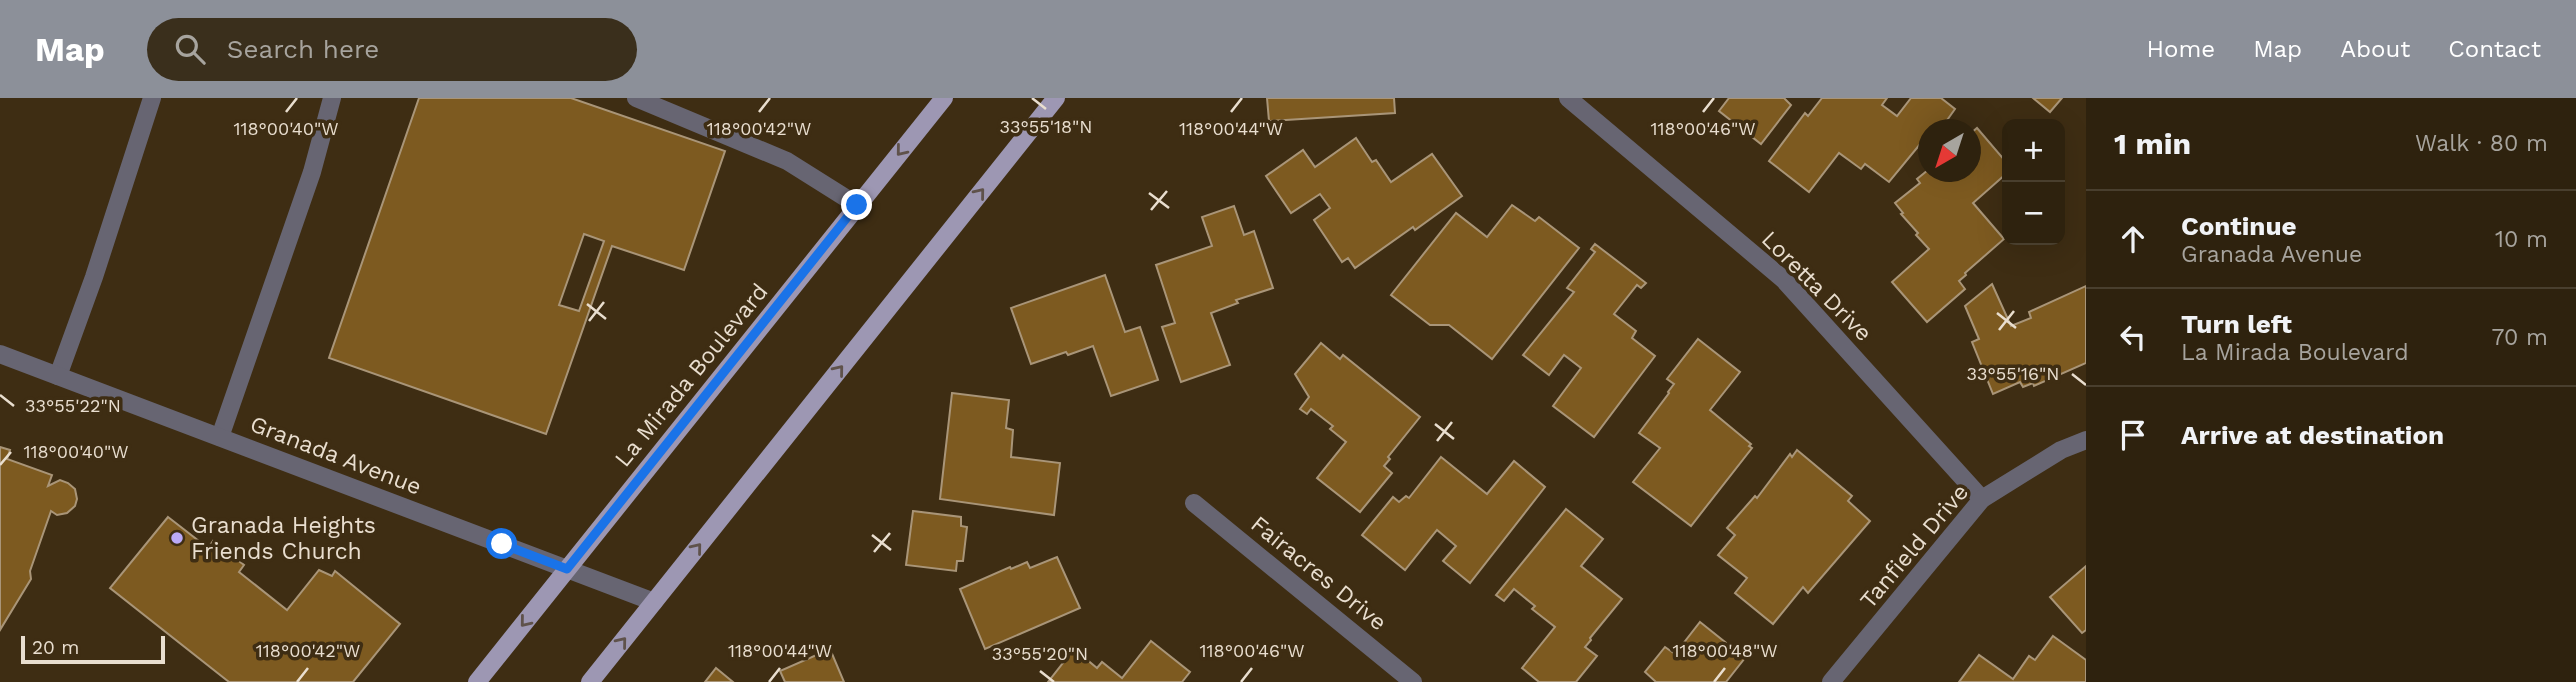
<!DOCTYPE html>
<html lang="en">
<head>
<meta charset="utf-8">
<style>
  body { margin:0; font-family:"Work Sans",sans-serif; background:#3a2f1c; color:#f1f3f6 }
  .controls { position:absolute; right:21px; top:21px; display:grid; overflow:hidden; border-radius:14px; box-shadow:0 7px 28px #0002 }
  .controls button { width:63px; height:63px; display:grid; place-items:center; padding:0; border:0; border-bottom:2px solid #493f2e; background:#2e220e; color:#f1f3f6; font:35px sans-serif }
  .compass { position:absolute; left:1918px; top:21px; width:63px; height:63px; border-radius:50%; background:#2e220e; box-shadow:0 7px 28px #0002; rotate:219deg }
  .scale { position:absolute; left:21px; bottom:18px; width:144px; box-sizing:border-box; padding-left:7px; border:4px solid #e9decf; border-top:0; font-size:19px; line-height:24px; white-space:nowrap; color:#e9decf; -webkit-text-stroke:5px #3e2d13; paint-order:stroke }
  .stop { position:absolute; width:21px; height:21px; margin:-16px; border:5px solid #1a73e8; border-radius:50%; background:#fff }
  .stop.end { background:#1a73e8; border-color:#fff; box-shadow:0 2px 7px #0008 }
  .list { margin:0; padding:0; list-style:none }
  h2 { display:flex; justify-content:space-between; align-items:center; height:91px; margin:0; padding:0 28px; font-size:30px }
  h2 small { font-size:23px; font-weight:400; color:#a7a49e }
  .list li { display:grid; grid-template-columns:46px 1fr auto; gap:21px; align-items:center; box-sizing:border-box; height:98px; padding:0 28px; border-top:2px solid #493f2e }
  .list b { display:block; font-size:26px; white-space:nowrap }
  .list p { margin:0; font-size:23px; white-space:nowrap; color:#a7a49e }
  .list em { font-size:23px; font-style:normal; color:#a7a49e }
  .icon { flex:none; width:38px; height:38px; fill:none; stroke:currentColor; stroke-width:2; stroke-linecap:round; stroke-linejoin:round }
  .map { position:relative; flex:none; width:2086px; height:584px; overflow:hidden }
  header { display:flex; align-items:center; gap:42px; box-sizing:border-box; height:98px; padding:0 35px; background:#8c9099; color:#fff }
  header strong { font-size:33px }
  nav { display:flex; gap:38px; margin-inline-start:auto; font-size:24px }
  .search { width:490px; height:63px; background:#3a2f1c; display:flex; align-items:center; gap:18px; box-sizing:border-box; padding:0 24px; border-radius:38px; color:#a7a49e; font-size:26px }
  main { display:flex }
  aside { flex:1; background:#2e220e }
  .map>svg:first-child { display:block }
</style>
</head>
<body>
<header>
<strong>Map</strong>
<div class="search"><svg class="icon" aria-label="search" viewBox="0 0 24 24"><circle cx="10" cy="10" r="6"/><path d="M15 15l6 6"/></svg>Search here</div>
<nav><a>Home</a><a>Map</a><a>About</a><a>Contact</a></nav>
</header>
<main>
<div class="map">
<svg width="2086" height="584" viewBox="0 0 2086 584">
  <rect width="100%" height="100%" fill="#3e2d13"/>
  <g fill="#7d5a20" stroke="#a99578" stroke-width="2" fill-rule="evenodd">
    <path d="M419 0H571L725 53 684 172 612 148 546 336 329 260ZM584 136 604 143 579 213 559 207Z"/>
    <polygon points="1267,0 1394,0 1395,15 1269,23"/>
    <polygon points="1729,0 1784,0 1791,7 1761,46 1719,13"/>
    <polygon points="1822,0 1887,0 1882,7 1897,18 1911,0 1941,0 1955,11 1940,32 1928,32 1928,46 1926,49 1921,45 1889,84 1865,66 1861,71 1839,55 1809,94 1769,63 1805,15 1808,18"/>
    <polygon points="2033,0 2062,0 2050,14"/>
    <polygon points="1977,30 2007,65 2007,75 1973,105 2004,141 1965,175 1966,177 1959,183 1965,191 1927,224 1892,184 1929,151 1916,137 1918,135 1901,116 1903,115 1895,105 1920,85 1917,81 1928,72 1970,74 1970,36"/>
    <polygon points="1356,40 1372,64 1376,62 1391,84 1432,56 1462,98 1415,132 1413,129 1355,170 1348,160 1342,164 1314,122 1330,110 1320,96 1291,115 1266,78 1303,52 1315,69"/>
    <polygon points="1512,107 1535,123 1539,119 1579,150 1492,261 1449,227 1430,227 1391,197 1456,115 1487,139"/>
    <polygon points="1234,108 1244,137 1254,133 1273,190 1236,202 1238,205 1211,215 1230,267 1181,284 1162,229 1175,225 1156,167 1212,148 1202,119"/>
    <polygon points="1595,146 1646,185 1641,190 1637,187 1614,216 1636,233 1632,240 1655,258 1594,339 1553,308 1581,270 1564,257 1549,277 1523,257 1574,194 1567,190 1595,154 1591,151"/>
    <polygon points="1105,177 1125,234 1140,229 1158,282 1111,298 1093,248 1068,257 1066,254 1031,266 1011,210"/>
    <polygon points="1992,186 2011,228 2031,220 2029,214 2086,188 2086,265 2034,288 2033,285 2023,289 2020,284 1993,296 1972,244 1979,241 1965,208"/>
    <polygon points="1698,241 1740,274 1710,312 1751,346 1749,348 1752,350 1691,428 1633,384 1660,350 1639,335 1669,295 1668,294 1674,286 1667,281"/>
    <polygon points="1321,245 1340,261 1343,257 1420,319 1388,359 1390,361 1384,368 1392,375 1360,414 1317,380 1346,344 1330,331 1333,328 1311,311 1307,316 1300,311 1309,299 1295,276"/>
    <polygon points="952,295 1009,302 1006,330 1013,332 1011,359 1060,365 1054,417 940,401"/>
    <polygon points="0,349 10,352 7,361 52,377 48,388 60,382 68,385 75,391 77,401 75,408 67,415 57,417 51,413 30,473 31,481 0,532"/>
    <polygon points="1797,352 1852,398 1848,403 1870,423 1808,495 1803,489 1773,526 1735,495 1747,480 1718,457 1735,437 1727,430 1755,398 1757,400 1790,356 1792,359"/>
    <polygon points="1441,359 1487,396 1514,363 1545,389 1470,485 1443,463 1456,448 1437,432 1405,472 1362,437 1393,399 1399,404 1406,398 1409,400"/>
    <polygon points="1566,411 1603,441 1581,468 1622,501 1590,540 1591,542 1585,549 1597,558 1576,584 1539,584 1522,570 1555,529 1532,511 1535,508 1514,491 1504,503 1496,497"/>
    <polygon points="913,413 961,419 961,428 967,429 963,463 957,463 956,473 906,467"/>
    <polygon points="168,419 208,450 213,443 244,467 239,474 287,512 319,472 332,478 335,473 400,526 353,584 229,584 110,490"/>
    <polygon points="1057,459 1080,510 985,551 960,491 1010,469 1011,471 1027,464 1030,470"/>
    <polygon points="2086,468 2086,532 2082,535 2050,499"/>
    <polygon points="1700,524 1745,560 1726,584 1656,584 1645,574 1665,549 1675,556"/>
    <polygon points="2053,538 2086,562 2086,584 1959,584 1979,557 2013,581 2029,558 2035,562"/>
    <polygon points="1151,543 1190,574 1182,584 1048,584 1074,551 1097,570 1102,564 1122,580"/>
    <polygon points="830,551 844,584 785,584 780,573"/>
    <polygon points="716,570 733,584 705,584"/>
  </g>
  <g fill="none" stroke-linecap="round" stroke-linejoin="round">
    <g stroke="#676572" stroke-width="18">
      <polyline points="636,0 787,63 857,107"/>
      <polyline points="58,278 94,179 152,0"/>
      <polyline points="220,339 312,74 332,0"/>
    </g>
    <g stroke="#676572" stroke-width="18">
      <polyline points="1568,0 1783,181 1982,401"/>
      <polyline points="0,256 654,504"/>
      <polyline points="1194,405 1413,584"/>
      <polyline points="1831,584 1982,401 2061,352 2086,342"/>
    </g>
    <g stroke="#9d97b3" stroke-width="18">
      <polyline points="477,584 944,0"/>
      <polyline points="590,584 1056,0"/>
    </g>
  </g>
  <defs><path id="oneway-chevron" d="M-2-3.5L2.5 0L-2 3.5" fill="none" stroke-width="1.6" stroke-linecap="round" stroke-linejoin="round" transform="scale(1.75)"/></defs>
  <g stroke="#5f524b">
    <use href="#oneway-chevron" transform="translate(901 53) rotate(129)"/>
    <use href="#oneway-chevron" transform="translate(980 95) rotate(-51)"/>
    <use href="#oneway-chevron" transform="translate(839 272) rotate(-51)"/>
    <use href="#oneway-chevron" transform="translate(697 450) rotate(-51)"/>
    <use href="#oneway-chevron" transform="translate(525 524) rotate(129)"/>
    <use href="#oneway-chevron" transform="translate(622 544) rotate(-51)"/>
  </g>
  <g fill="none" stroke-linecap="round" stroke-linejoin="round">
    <polyline stroke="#1a73e8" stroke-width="9" points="502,446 567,471 857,107"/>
  </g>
  <path fill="none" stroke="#e9decf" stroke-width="2.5" d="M1032 0 1046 11M286 14 297 0M759 14 770 0M1231 14 1242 0M1703 14 1714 0M1149 95 1169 110M1151 112 1167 93M587 206 606 221M1997 215 2016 230M589 223 604 204M1999 232 2014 213M2072 276 2086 287M0 297 14 308M1435 326 1454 341M1437 343 1452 324M0 367 11 354M872 437 891 452M874 454 890 435M1040 573 1054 584M297 584 308 570M769 584 780 570M1241 584 1252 570M1714 584 1725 570"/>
  <circle fill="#bbaaf6" stroke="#3e2d13" stroke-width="2.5" cx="177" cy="440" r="7"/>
  <g text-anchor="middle" stroke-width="7" stroke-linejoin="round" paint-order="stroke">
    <g font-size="23" fill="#e9decf" stroke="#3e2d13">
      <text transform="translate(1817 188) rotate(45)" y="8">Loretta Drive</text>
      <text transform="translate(691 277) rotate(-51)" y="8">La Mirada Boulevard</text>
      <text transform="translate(336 357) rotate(21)" y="8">Granada Avenue</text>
      <text transform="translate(1914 448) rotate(-50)" y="8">Tanfield Drive</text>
      <text transform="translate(1319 475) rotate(39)" y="8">Fairacres Drive</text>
    </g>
    <g font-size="23" fill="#e9decf" stroke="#3e2d13" text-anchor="start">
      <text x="191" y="435">Granada Heights<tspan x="191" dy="26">Friends Church</tspan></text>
    </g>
  </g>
  <g font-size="18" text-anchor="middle" fill="#e9decf" stroke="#3e2d13" stroke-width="7" stroke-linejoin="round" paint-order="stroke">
    <text x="1046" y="35">33°55'18"N</text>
    <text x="286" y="37">118°00'40"W</text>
    <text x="759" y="37">118°00'42"W</text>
    <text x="1231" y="37">118°00'44"W</text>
    <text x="1703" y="37">118°00'46"W</text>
    <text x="2013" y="282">33°55'16"N</text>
    <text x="73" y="314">33°55'22"N</text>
    <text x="76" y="360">118°00'40"W</text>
    <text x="308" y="559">118°00'42"W</text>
    <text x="780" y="559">118°00'44"W</text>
    <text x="1252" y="559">118°00'46"W</text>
    <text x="1725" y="559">118°00'48"W</text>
    <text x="1040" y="562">33°55'20"N</text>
  </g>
</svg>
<div class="controls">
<button>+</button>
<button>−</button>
</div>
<svg class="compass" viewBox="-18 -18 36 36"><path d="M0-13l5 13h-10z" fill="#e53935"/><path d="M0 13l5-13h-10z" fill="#a7a49e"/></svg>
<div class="scale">20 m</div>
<div class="stop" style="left:502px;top:446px"></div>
<div class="stop end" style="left:857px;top:107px"></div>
</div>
<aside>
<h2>1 min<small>Walk · 80 m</small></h2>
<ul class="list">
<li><svg class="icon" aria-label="ahead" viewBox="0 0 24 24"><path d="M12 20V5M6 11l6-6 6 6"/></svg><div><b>Continue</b><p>Granada Avenue</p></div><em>10 m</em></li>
<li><svg class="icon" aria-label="left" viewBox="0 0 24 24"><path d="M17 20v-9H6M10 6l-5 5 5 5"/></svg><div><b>Turn left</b><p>La Mirada Boulevard</p></div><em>70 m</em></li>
<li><svg class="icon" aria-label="arrive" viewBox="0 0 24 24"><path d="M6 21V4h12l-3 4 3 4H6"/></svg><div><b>Arrive at destination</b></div></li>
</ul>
</aside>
</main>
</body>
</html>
